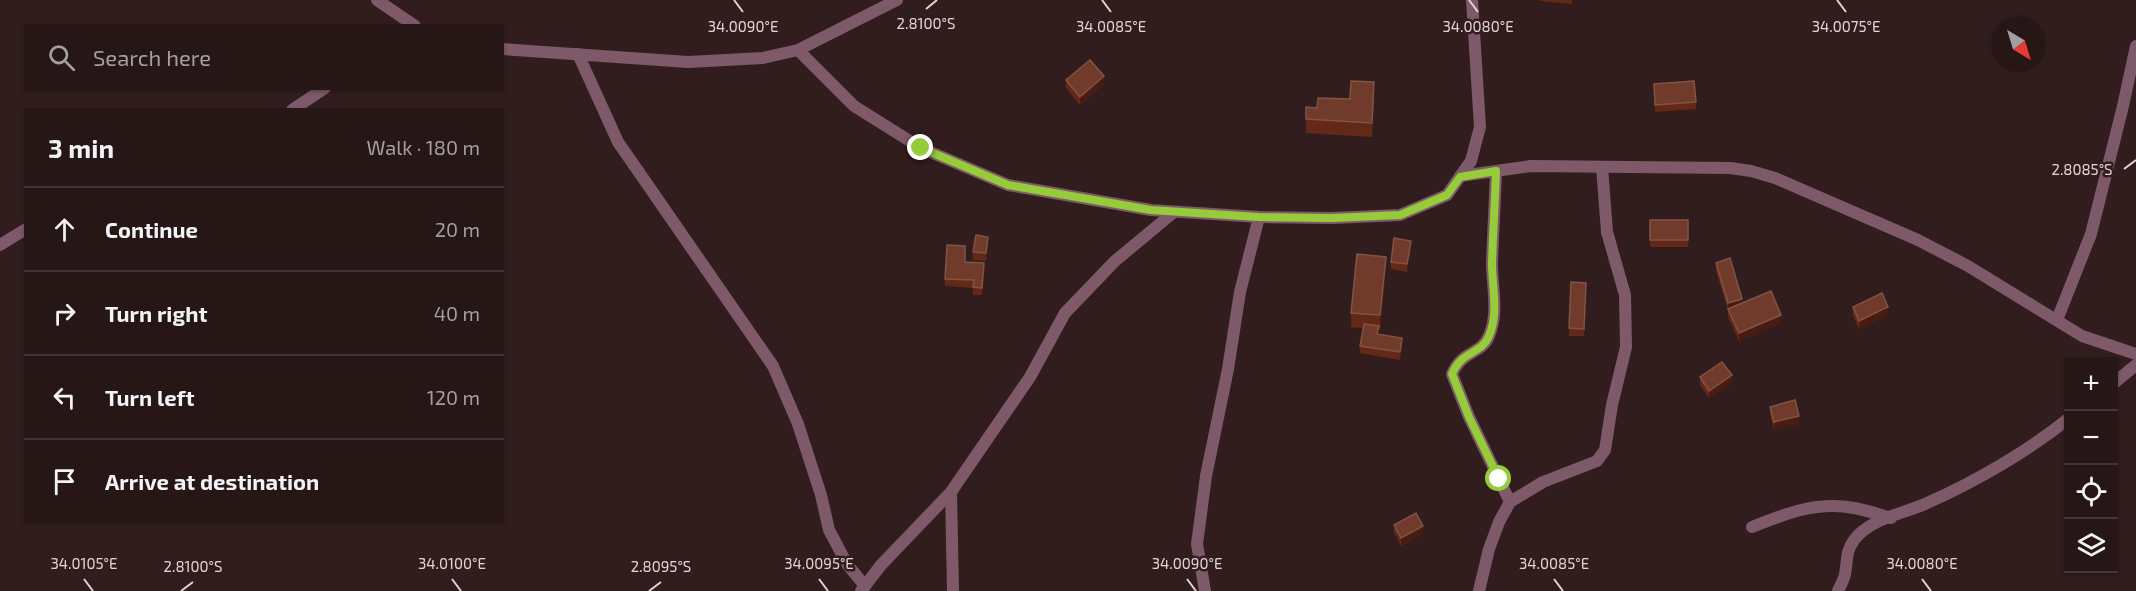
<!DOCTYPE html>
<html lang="en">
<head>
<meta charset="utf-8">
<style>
  body { margin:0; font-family:"Exo 2",sans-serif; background:#322323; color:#f1f3f6 }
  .controls { position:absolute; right:18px; bottom:18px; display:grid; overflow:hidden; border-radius:0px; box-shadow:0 2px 4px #0004 }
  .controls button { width:54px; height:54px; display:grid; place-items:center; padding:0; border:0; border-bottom:2px solid #423535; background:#261616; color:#f1f3f6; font:30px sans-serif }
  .compass { position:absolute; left:1992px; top:18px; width:54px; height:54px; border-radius:50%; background:#261616; box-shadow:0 2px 4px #0004; rotate:142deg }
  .stop { position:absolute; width:18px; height:18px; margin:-14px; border:4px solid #96cc3a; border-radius:50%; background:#fff }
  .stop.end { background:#96cc3a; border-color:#fff; box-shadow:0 2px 6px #0008 }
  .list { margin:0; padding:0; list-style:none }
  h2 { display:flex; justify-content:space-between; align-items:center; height:78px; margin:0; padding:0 24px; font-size:26px }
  h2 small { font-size:20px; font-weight:400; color:#a49fa1 }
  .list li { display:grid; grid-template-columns:39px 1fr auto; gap:18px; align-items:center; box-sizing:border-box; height:84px; padding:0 24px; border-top:2px solid #423535 }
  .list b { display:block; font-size:22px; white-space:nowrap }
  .list em { font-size:20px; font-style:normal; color:#a49fa1 }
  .icon { flex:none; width:33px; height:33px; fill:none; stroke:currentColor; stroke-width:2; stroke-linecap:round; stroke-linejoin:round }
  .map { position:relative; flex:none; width:2136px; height:591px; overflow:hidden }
  .search { position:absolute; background:#261616; box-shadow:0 2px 4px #0004; left:24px; top:24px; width:480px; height:66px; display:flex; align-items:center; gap:15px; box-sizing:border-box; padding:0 21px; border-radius:0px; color:#a49fa1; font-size:22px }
  .panel { position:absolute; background:#261616; box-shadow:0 2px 4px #0004; left:24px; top:108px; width:480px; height:414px; border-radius:0px }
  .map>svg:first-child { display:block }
</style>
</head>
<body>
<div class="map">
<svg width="2136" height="591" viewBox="0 0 2136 591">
  <rect width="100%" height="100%" fill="#321d1e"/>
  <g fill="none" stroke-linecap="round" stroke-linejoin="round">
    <g stroke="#7e5969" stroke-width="12">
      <polyline points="377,0 415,26"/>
      <polyline points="502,49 688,62 763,58 798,50 897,0"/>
      <polyline points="798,50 854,106 921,148 1008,185 1151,210 1259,217 1332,218 1400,215 1447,195 1471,161 1480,127 1472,0"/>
      <polyline points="578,54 618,142 773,366 798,424 821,495 829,530 847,564 865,586"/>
      <polyline points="292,110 325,88"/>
      <path d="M1496 171C1495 202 1493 233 1492 263 1492 287 1499 313 1489 336 1481 355 1462 350 1452 374L1469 417 1510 502"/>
      <polyline points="1460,176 1531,166 1730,168 1751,171 1775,178 1918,240 1968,266 2082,336 2136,354"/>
      <polyline points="0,245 26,229"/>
      <polyline points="2057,320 2091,234 2123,106 2136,46"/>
      <polyline points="2114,383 2136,365"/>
      <polyline points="951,492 953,591"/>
      <path d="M1752 527C1784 514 1817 501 1854 508 1866 510 1878 514 1891 518"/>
      <polyline points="861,591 881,565 951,492 1030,377 1065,313 1115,261 1174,212"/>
      <polyline points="1205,591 1197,544 1206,476 1228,369 1240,292 1259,217"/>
      <polyline points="1479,591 1489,549 1499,522 1510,502 1543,482 1597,461 1605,450 1612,405 1626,347 1625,295 1607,232 1602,167"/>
      <path d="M1838 591C1840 586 1844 580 1845 574 1848 560 1845 553 1854 540 1870 518 1904 514 1927 503 1975 482 2028 451 2068 419"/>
    </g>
  </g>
  <g fill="#632916">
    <polygon points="1540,0 1572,0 1572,4 1540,1"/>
    <polygon points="1066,80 1104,84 1080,105 1066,88"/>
    <polygon points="1654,92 1696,102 1696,109 1655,112"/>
    <polygon points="1374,97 1372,137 1306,133 1306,107 1317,108 1350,99"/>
    <rect x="1650" y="220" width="38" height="27"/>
    <polygon points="988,245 986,261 973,260 973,252"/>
    <polygon points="1411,248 1407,272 1391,269 1391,262"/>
    <polygon points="965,262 984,263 982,295 973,295 973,288 945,286 945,279"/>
    <polygon points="1716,263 1742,303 1781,323 1739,341 1728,317 1728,310 1716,271"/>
    <polygon points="1386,271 1380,329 1379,329 1378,334 1402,345 1400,360 1360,353 1360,346 1363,328 1351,327 1351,313"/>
    <polygon points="1571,282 1586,283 1584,336 1569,336"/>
    <polygon points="1853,307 1888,315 1859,329 1853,315"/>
    <polygon points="1700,377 1732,383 1709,398 1700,385"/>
    <polygon points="1770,407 1799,424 1774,430 1770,414"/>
    <polygon points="1394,525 1423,534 1401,546 1394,532"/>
  </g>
  <g fill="#491c11">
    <polygon points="1104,76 1104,84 1080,105 1080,97"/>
    <polygon points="988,237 988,245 986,261 986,253"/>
    <polygon points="1411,241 1411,248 1407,272 1407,264"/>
    <polygon points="1386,257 1386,271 1380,329 1380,315"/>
    <polygon points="1742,299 1742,306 1728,310 1728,303"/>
    <polygon points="1888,307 1888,315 1859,329 1859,321"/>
    <polygon points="1781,315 1781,323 1739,341 1739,333"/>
    <polygon points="1402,338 1402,345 1400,360 1400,352"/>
    <polygon points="1732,375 1732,383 1709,398 1709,391"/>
    <polygon points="1799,416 1799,424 1774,430 1774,422"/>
    <polygon points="1423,526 1423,534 1401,546 1401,538"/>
  </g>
  <g fill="#703b2b" stroke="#825345" stroke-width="1.5">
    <polygon points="1090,60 1104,76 1080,97 1066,80"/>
    <polygon points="1351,81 1374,82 1372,123 1306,119 1306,107 1317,108 1318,98 1350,99"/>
    <polygon points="1694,81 1696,102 1655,105 1654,84"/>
    <rect x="1650" y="220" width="38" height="20"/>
    <polygon points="976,235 988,237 986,253 973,252"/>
    <polygon points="1394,238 1411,241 1407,264 1391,262"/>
    <polygon points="947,245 965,246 965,262 984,263 982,288 973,287 974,280 945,279"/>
    <polygon points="1357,254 1386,257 1380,315 1351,313"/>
    <polygon points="1730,258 1742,299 1728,303 1716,263"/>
    <polygon points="1571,282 1586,283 1584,329 1569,328"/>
    <polygon points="1771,291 1781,315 1739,333 1728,309"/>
    <polygon points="1882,293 1888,307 1859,321 1853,307"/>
    <polygon points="1364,324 1379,326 1377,334 1402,338 1400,352 1360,346"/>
    <polygon points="1722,362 1732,375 1709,391 1700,377"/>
    <polygon points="1795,400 1799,416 1774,422 1770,407"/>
    <polygon points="1416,513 1423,526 1401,538 1394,525"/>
  </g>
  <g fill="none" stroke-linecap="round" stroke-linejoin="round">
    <path stroke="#96cc3a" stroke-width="8" d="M921 148 1008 185 1151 210 1258 217 1332 218 1400 215 1447 195 1460 177 1496 171C1495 202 1493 233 1492 263 1492 287 1499 313 1489 336 1481 355 1462 350 1452 374L1469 417 1499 479"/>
  </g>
  <path fill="none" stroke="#e3d4d4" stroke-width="2" d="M734 0 743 12M1102 0 1111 12M1469 0 1478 12M1837 0 1846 12M926 9 937 0M2124 169 2136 160M84 579 93 591M452 579 461 591M819 579 828 591M1187 579 1196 591M1554 579 1563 591M1922 579 1931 591M181 591 193 582M649 591 661 582"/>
  <g font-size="15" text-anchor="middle" fill="#e3d4d4" stroke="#321d1e" stroke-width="5" stroke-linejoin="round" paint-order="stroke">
    <text x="926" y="29">2.8100°S</text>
    <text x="743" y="32">34.0090°E</text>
    <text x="1111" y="32">34.0085°E</text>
    <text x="1478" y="32">34.0080°E</text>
    <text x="1846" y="32">34.0075°E</text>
    <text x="2082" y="175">2.8085°S</text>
    <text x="84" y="569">34.0105°E</text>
    <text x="452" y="569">34.0100°E</text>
    <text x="819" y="569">34.0095°E</text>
    <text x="1187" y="569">34.0090°E</text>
    <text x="1554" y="569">34.0085°E</text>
    <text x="1922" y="569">34.0080°E</text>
    <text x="193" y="572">2.8100°S</text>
    <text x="661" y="572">2.8095°S</text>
  </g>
</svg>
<div class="controls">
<button>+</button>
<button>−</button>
<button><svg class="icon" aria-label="locate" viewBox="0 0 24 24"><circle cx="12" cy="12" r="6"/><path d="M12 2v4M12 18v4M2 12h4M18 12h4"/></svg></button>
<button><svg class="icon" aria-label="layers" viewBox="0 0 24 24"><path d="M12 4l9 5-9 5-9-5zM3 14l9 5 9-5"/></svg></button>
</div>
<svg class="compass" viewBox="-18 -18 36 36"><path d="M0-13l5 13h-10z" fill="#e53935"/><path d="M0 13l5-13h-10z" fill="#a49fa1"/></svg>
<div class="stop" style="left:1499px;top:479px"></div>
<div class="stop end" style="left:921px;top:148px"></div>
<div class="search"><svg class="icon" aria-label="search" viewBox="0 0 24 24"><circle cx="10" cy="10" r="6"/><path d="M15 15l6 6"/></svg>Search here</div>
<section class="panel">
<h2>3 min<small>Walk · 180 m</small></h2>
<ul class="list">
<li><svg class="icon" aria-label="ahead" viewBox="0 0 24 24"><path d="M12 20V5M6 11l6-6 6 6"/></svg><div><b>Continue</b></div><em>20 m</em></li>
<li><svg class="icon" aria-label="right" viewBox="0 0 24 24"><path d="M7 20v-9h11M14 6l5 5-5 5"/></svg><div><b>Turn right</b></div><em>40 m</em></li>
<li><svg class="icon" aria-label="left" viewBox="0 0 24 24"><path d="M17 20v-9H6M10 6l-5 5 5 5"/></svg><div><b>Turn left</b></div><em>120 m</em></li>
<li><svg class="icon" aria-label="arrive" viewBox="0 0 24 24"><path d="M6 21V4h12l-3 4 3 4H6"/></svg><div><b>Arrive at destination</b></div></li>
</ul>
</section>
</div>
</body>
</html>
